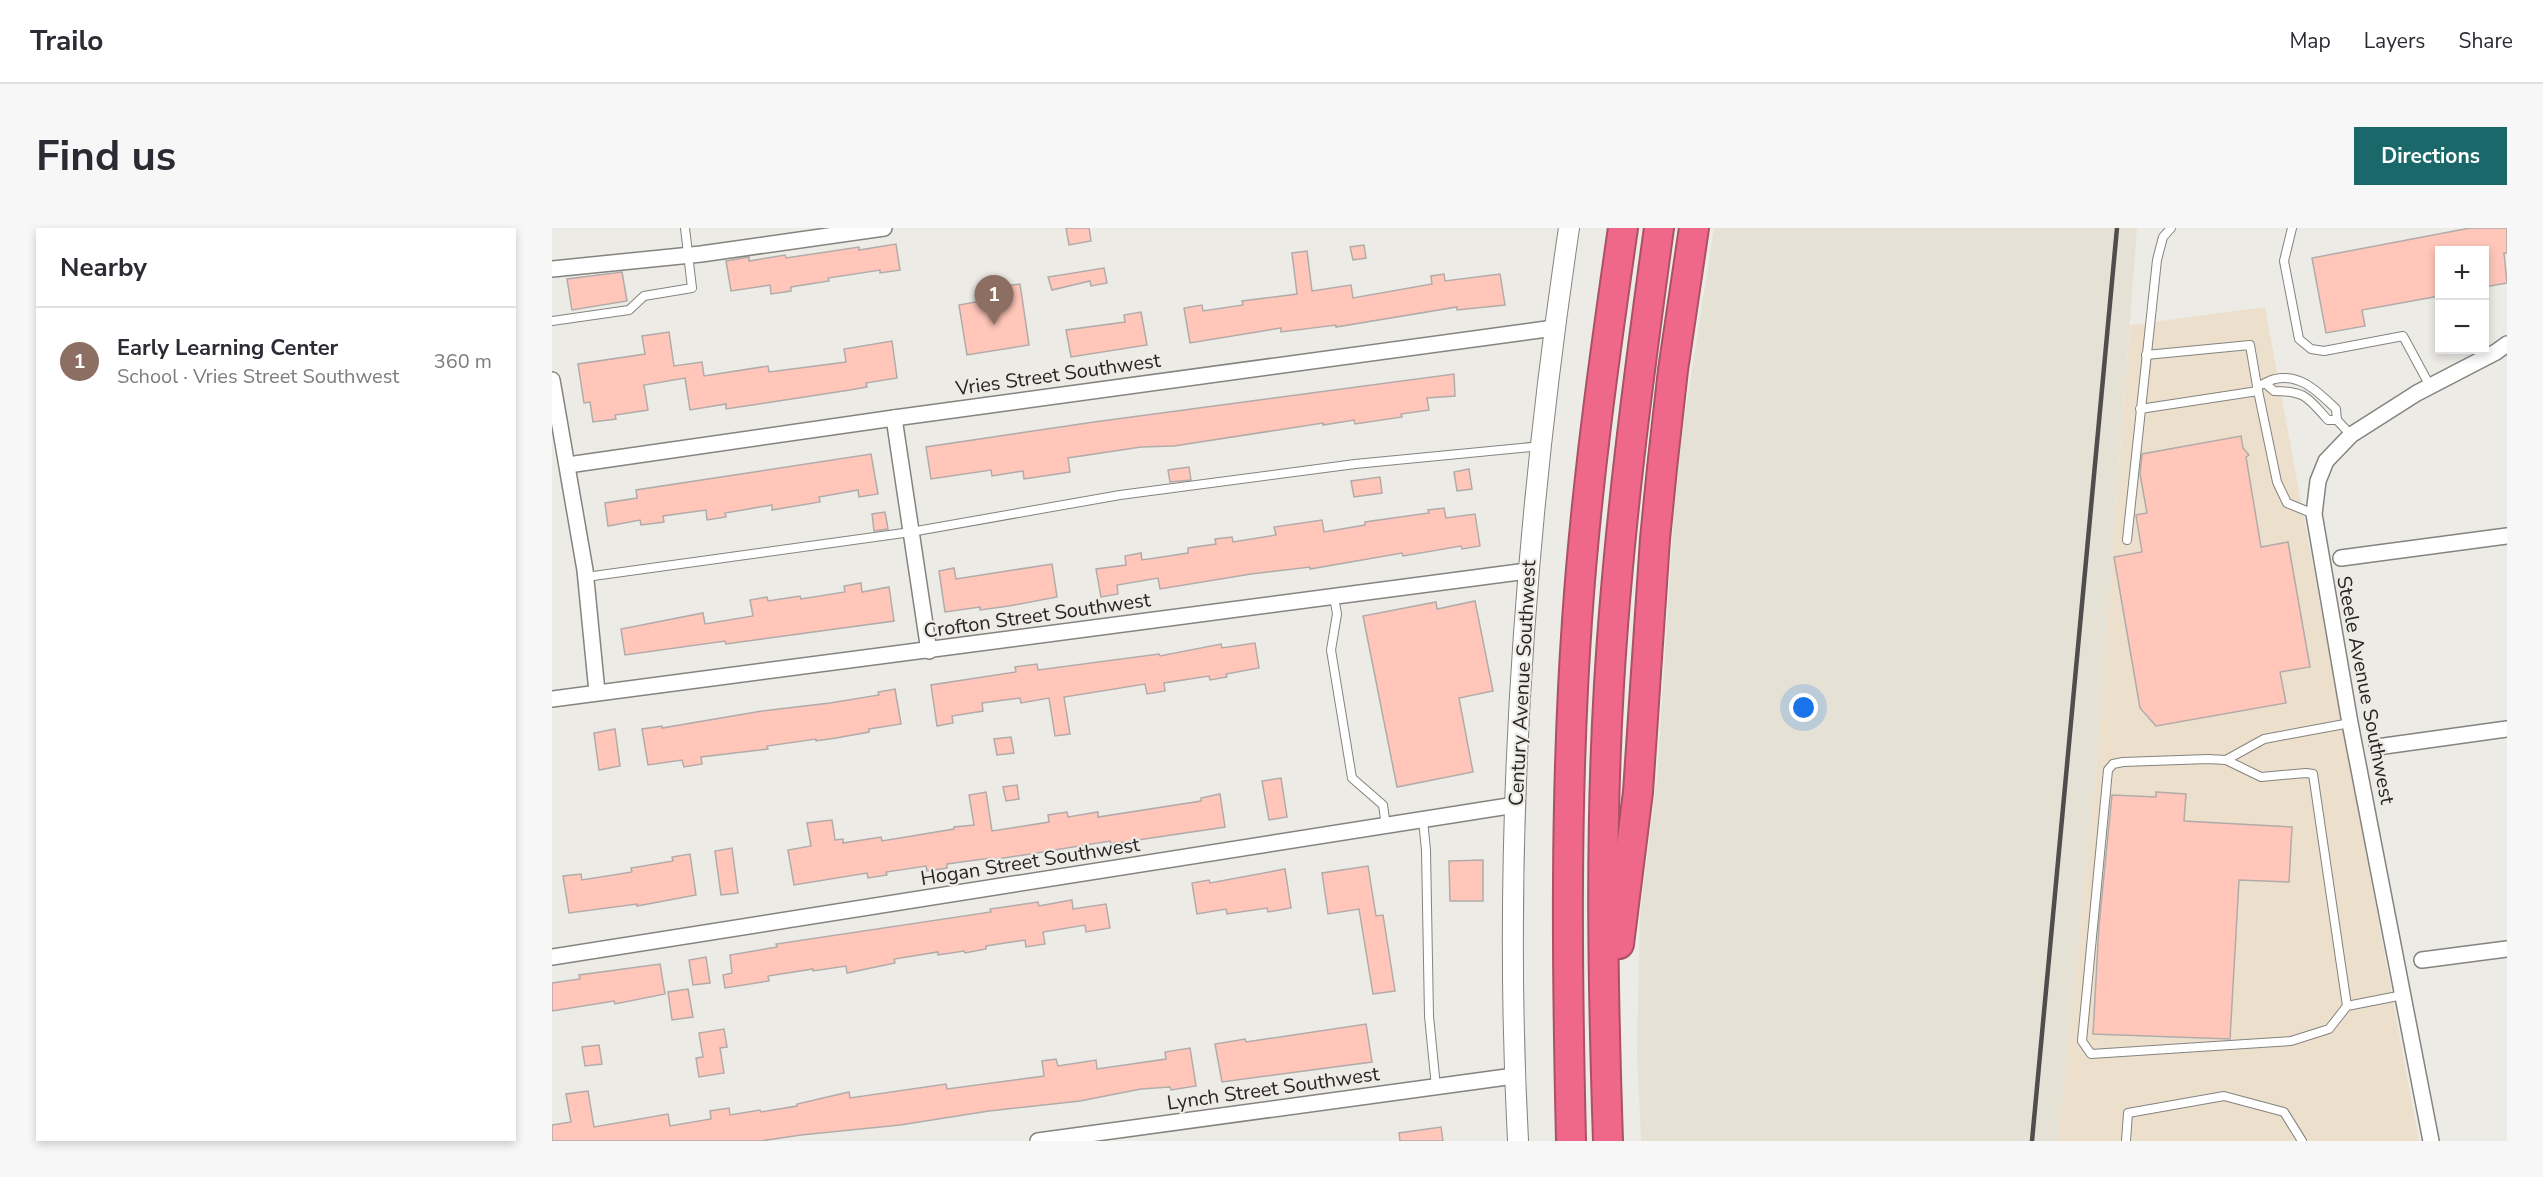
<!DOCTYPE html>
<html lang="en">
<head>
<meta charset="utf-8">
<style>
  body { margin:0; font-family:"Nunito Sans",sans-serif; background:#f7f7f7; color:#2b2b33 }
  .controls { position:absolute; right:18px; top:18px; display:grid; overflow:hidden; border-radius:0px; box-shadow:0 3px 9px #0003 }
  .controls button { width:54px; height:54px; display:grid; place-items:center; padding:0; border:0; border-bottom:2px solid #e1e1e2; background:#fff; color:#2b2b33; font:30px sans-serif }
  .you { position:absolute; left:1252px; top:480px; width:21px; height:21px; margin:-15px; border:4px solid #fff; border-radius:50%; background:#1a73e8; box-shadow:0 0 0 9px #1a73e833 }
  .badge { display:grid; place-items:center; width:39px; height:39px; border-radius:50%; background:#1a6869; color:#fff; font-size:20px; font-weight:700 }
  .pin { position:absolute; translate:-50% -50px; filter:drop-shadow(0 2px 3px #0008) }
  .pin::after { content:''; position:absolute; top:32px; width:21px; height:18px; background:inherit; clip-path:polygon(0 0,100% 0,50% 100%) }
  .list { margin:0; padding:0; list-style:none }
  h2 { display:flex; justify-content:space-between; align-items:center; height:78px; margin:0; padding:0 24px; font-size:26px }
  h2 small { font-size:20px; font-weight:400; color:#7c7c81 }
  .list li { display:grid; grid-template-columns:39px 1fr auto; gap:18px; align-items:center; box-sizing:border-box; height:108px; padding:0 24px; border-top:2px solid #e1e1e2 }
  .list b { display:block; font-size:22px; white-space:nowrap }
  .list p { margin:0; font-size:20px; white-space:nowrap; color:#7c7c81 }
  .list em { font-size:20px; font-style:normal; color:#7c7c81 }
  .map { position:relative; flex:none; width:1955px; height:913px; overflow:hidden; border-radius:0px }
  header { display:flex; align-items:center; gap:36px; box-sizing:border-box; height:84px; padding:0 30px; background:#fff; border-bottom:2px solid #e1e1e2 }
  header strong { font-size:28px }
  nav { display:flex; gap:33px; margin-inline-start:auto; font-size:21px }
  .intro { display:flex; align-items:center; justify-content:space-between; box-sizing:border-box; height:144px; padding:0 36px }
  h1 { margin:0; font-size:42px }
  .button { padding:15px 27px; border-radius:0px; background:#1a6869; color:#fff; font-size:21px; font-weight:700 }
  main { display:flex; gap:36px; padding:0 36px }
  aside { flex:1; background:#fff; border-radius:0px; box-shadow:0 3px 9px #0003 }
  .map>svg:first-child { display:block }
</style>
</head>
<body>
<header>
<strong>Trailo</strong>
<nav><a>Map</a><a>Layers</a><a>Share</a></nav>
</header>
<div class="intro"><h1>Find us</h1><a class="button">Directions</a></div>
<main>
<aside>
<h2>Nearby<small></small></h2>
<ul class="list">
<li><span class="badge" style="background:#8d6e63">1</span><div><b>Early Learning Center</b><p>School · Vries Street Southwest</p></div><em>360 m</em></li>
</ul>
</aside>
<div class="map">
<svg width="1955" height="913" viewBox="0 0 1955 913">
  <rect width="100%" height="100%" fill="#edebe6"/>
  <polygon fill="#ecdfcc" points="1713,79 1867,913 1506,913 1544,543 1578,97"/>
  <polygon fill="#e5e1d5" points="1162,0 1585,0 1544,543 1506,913 1089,913 1085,822 1088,686 1105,549 1125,238"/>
  <g fill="#ffc6b9" stroke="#b1abaa" stroke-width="1.5">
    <polygon points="514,0 537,0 539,13 517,17"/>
    <polygon points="1918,0 1955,0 1955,25 1952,25 1955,55 1932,59 1932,22 1887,22 1887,68 1810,82 1813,98 1774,105 1760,30"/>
    <polygon points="344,16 348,42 328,45 328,42 276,50 277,53 239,59 239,63 219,66 218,57 179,63 174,33 197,29 197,33 233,27 234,30 307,19 307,22"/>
    <polygon points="812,17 814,30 801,32 798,19"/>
    <polygon points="755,23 760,63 799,57 801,70 880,56 879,48 892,46 893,53 948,46 953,77 905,82 905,79 784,99 784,97 729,104 729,100 638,115 632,80 650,77 651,83 691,77 690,73 745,66 740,25"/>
    <polygon points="552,40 555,55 539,58 538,53 500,62 496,49"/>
    <polygon points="70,44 75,73 20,82 15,51"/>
    <polygon points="468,56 477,117 415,127 407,77 429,73 427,62"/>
    <polygon points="589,84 595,117 519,129 514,102 573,94 572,87"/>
    <polygon points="117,104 122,138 150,134 152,148 216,138 217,144 294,134 292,121 340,113 345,150 314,155 315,159 298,162 174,181 174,176 138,182 133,150 92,157 96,182 63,187 64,191 41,194 38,174 32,175 26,136 93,126 90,108"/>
    <polygon points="902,146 903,168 875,170 877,182 849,186 850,189 803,196 802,192 771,197 771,195 622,218 589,219 516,230 518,244 472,251 471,243 440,248 439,242 379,251 374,219 542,194"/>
    <polygon points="1689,208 1691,220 1697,227 1694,229 1709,319 1736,314 1758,439 1728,444 1734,475 1604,498 1588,480 1562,329 1590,324 1584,287 1595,285 1588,246 1590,226"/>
    <polygon points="319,226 326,266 307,269 306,262 267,269 268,274 220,282 220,277 173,285 174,289 155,292 154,282 111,288 112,294 89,297 88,292 56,298 53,275 85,270 84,262"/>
    <polygon points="637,239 639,252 618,254 616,242"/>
    <polygon points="917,241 920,261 905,263 902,244"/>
    <polygon points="828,249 830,265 802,269 799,253"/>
    <polygon points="892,280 894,290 923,286 928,318 910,321 909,318 851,328 850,325 758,341 758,339 699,346 608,361 606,350 565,357 566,366 549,369 544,341 574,337 573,328 589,325 590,332 636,325 636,320 664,316 663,311 680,309 681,314 724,307 722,299 770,292 772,304 813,297 813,294 877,285 876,282"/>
    <polygon points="333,284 336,301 322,303 320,286"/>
    <polygon points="500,336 505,369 457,378 428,382 428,379 393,384 387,343 402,340 404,351"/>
    <polygon points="309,355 310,364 337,359 342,393 174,416 173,413 73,427 69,401 151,385 153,396 201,388 198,372 215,369 216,373 248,368 249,371 293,364 292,358"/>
    <polygon points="923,373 941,463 907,470 921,544 845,559 811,388 884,374 885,381"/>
    <polygon points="703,415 707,440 674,446 675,449 658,452 657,448 612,455 613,463 595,466 593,456 512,469 518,506 503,508 497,470 469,475 468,470 430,475 431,483 400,488 401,495 385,498 379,457 464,444 463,439 485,436 486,442 607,426 608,428 669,416 670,420"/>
    <polygon points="343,461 349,496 317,501 317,504 284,510 264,513 264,511 215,518 216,521 149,529 150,536 132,539 130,532 96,537 90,501 110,498 110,500 210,483 278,475 327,467 326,464"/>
    <polygon points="63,501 68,538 47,542 42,505"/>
    <polygon points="459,509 462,525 445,527 442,511"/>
    <polygon points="729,550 735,589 717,592 710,553"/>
    <polygon points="465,557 467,571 454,573 451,559"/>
    <polygon points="434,564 440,603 497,594 496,587 515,584 516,589 546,584 546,589 649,573 649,570 668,566 673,599 559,616 558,613 440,632 439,630 395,636 395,640 375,643 374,638 334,644 335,647 316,650 315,645 242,657 236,622 259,618 255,595 280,592 283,612 291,611 291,615 329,609 330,613 402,601 402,599 422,597 417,567"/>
    <polygon points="1604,564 1634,566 1632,593 1740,599 1737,654 1687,652 1678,811 1541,806 1547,697 1560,567 1604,569"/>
    <polygon points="180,620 186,665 169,667 163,623"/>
    <polygon points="138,626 144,667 85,678 85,676 17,685 11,648 29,646 30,652 80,644 79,640 121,633 120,629"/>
    <polygon points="931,632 931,673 898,673 897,633"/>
    <polygon points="816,638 824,688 831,687 843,763 821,766 807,681 776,686 770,645"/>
    <polygon points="733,641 739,680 716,684 715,680 675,686 674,681 645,686 640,655 657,652 658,655"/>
    <polygon points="520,672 521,681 554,676 558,700 534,704 533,697 491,704 493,716 474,719 473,712 434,718 434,721 413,725 412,723 386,727 386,724 342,731 343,735 295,745 294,738 261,743 261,741 216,748 217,753 173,760 171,747 180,745 178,727 225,719 224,716 439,684 438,681 486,674 487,678"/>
    <polygon points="154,729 158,755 141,757 137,732"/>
    <polygon points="108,736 113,766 63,776 62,773 0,783 0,755 28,751 27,747"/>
    <polygon points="136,761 141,789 120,792 116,764"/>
    <polygon points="814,796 820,834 670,854 663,816 693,811 694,814"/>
    <polygon points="172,801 175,819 168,820 172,845 147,849 144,830 151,829 147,805"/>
    <polygon points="47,817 50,836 33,838 30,819"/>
    <polygon points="638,820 644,858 619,862 618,859 589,861 528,873 437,883 348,897 249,907 209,913 0,913 0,897 19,894 14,866 36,863 42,899 116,886 118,898 159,891 158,883 177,880 178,887 208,882 209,884 245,878 245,876 297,864 298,870 394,856 395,861 492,848 490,833 504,831 506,838 544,832 545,841 614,831 613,824"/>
    <polygon points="889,899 891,913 848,913 847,905"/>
  </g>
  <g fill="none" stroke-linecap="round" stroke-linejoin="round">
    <defs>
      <g id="service">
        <polyline points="1740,0 1732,33 1747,111 1759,121 1772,123 1851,108 1878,158"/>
        <polyline points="0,93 77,82 92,68 140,60 133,0"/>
        <path d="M1594 127 1698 117 1705 158C1711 157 1717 152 1723 151 1749 145 1767 165 1784 181L1785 192 1799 207"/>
        <path d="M1714 156 1722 163C1754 163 1756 170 1776 192H1785"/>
        <polyline points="1705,158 1725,254 1735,275 1762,286"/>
        <polyline points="1588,181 1706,163"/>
        <polyline points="1575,312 1605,32 1611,9 1619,0"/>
        <polyline points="34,349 359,304 568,267 803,236 989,218"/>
        <polyline points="782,369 785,386 779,422 800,550 831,577 834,598"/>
        <polyline points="1674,532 1712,511 1798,495"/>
        <polyline points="871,592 874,622 877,788 884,859"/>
        <polyline points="1795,778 1777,801 1739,813 1539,826 1530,813 1556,542 1561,536 1571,534 1656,531 1674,532 1709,549 1754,545 1761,546 1795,778 1851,767"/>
        <polyline points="1574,913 1576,885 1672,868 1732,884 1750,913"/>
      </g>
      <g id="minor">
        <polyline points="0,41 149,26 332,0"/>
        <polyline points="0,152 33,342 45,464"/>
        <polyline points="342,190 377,423"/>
        <polyline points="16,237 342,190 1002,100"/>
        <polyline points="1789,330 1955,308"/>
        <polyline points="0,471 975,343"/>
        <polyline points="1825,519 1955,501"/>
        <polyline points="0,729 963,577"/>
        <polyline points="1870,732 1955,721"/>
        <polyline points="486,913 962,848"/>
        <polyline points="1879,913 1798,495 1762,286 1766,253 1774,233 1799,207 1865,165 1944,124 1955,116"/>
      </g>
      <path id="tertiary" d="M966 913C950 608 972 302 1017 0"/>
      <g id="motorway">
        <polyline points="1067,716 1086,564 1103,311 1110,240 1121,142 1142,0"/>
        <path d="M1019 913C1015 740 1013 566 1025 393 1034 261 1052 131 1071 0"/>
        <path d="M1056 913C1051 761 1048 609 1057 457 1066 304 1086 152 1107 0"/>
      </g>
    </defs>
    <use href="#service" stroke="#84837f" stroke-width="10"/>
    <use href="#minor" stroke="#84837f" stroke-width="18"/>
    <use href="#tertiary" stroke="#84837f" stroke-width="22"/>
    <use href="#motorway" stroke="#aa5166" stroke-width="32"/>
    <use href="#service" stroke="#fff" stroke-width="8"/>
    <use href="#minor" stroke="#fff" stroke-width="15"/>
    <use href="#tertiary" stroke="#fff" stroke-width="20"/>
    <use href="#motorway" stroke="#f06889" stroke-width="28"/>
    <polyline stroke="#4f4e4c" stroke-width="4.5" points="1480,913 1565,0"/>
  </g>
  <g text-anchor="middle" stroke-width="4.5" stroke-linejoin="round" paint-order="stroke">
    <g font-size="20" fill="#272624" stroke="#edebe6">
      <text transform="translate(506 146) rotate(-8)" y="7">Vries Street Southwest</text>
      <text transform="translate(485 387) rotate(-8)" y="7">Crofton Street Southwest</text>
      <text transform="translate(970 455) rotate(-87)" y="7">Century Avenue Southwest</text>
      <text transform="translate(1814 462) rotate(79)" y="7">Steele Avenue Southwest</text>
      <text transform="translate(478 633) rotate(-9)" y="7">Hogan Street Southwest</text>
      <text transform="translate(721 860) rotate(-8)" y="7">Lynch Street Southwest</text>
    </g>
  </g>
</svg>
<div class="controls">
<button>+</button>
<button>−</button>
</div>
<div class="you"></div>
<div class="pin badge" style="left:442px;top:97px;background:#8d6e63">1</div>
</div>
</main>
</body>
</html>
